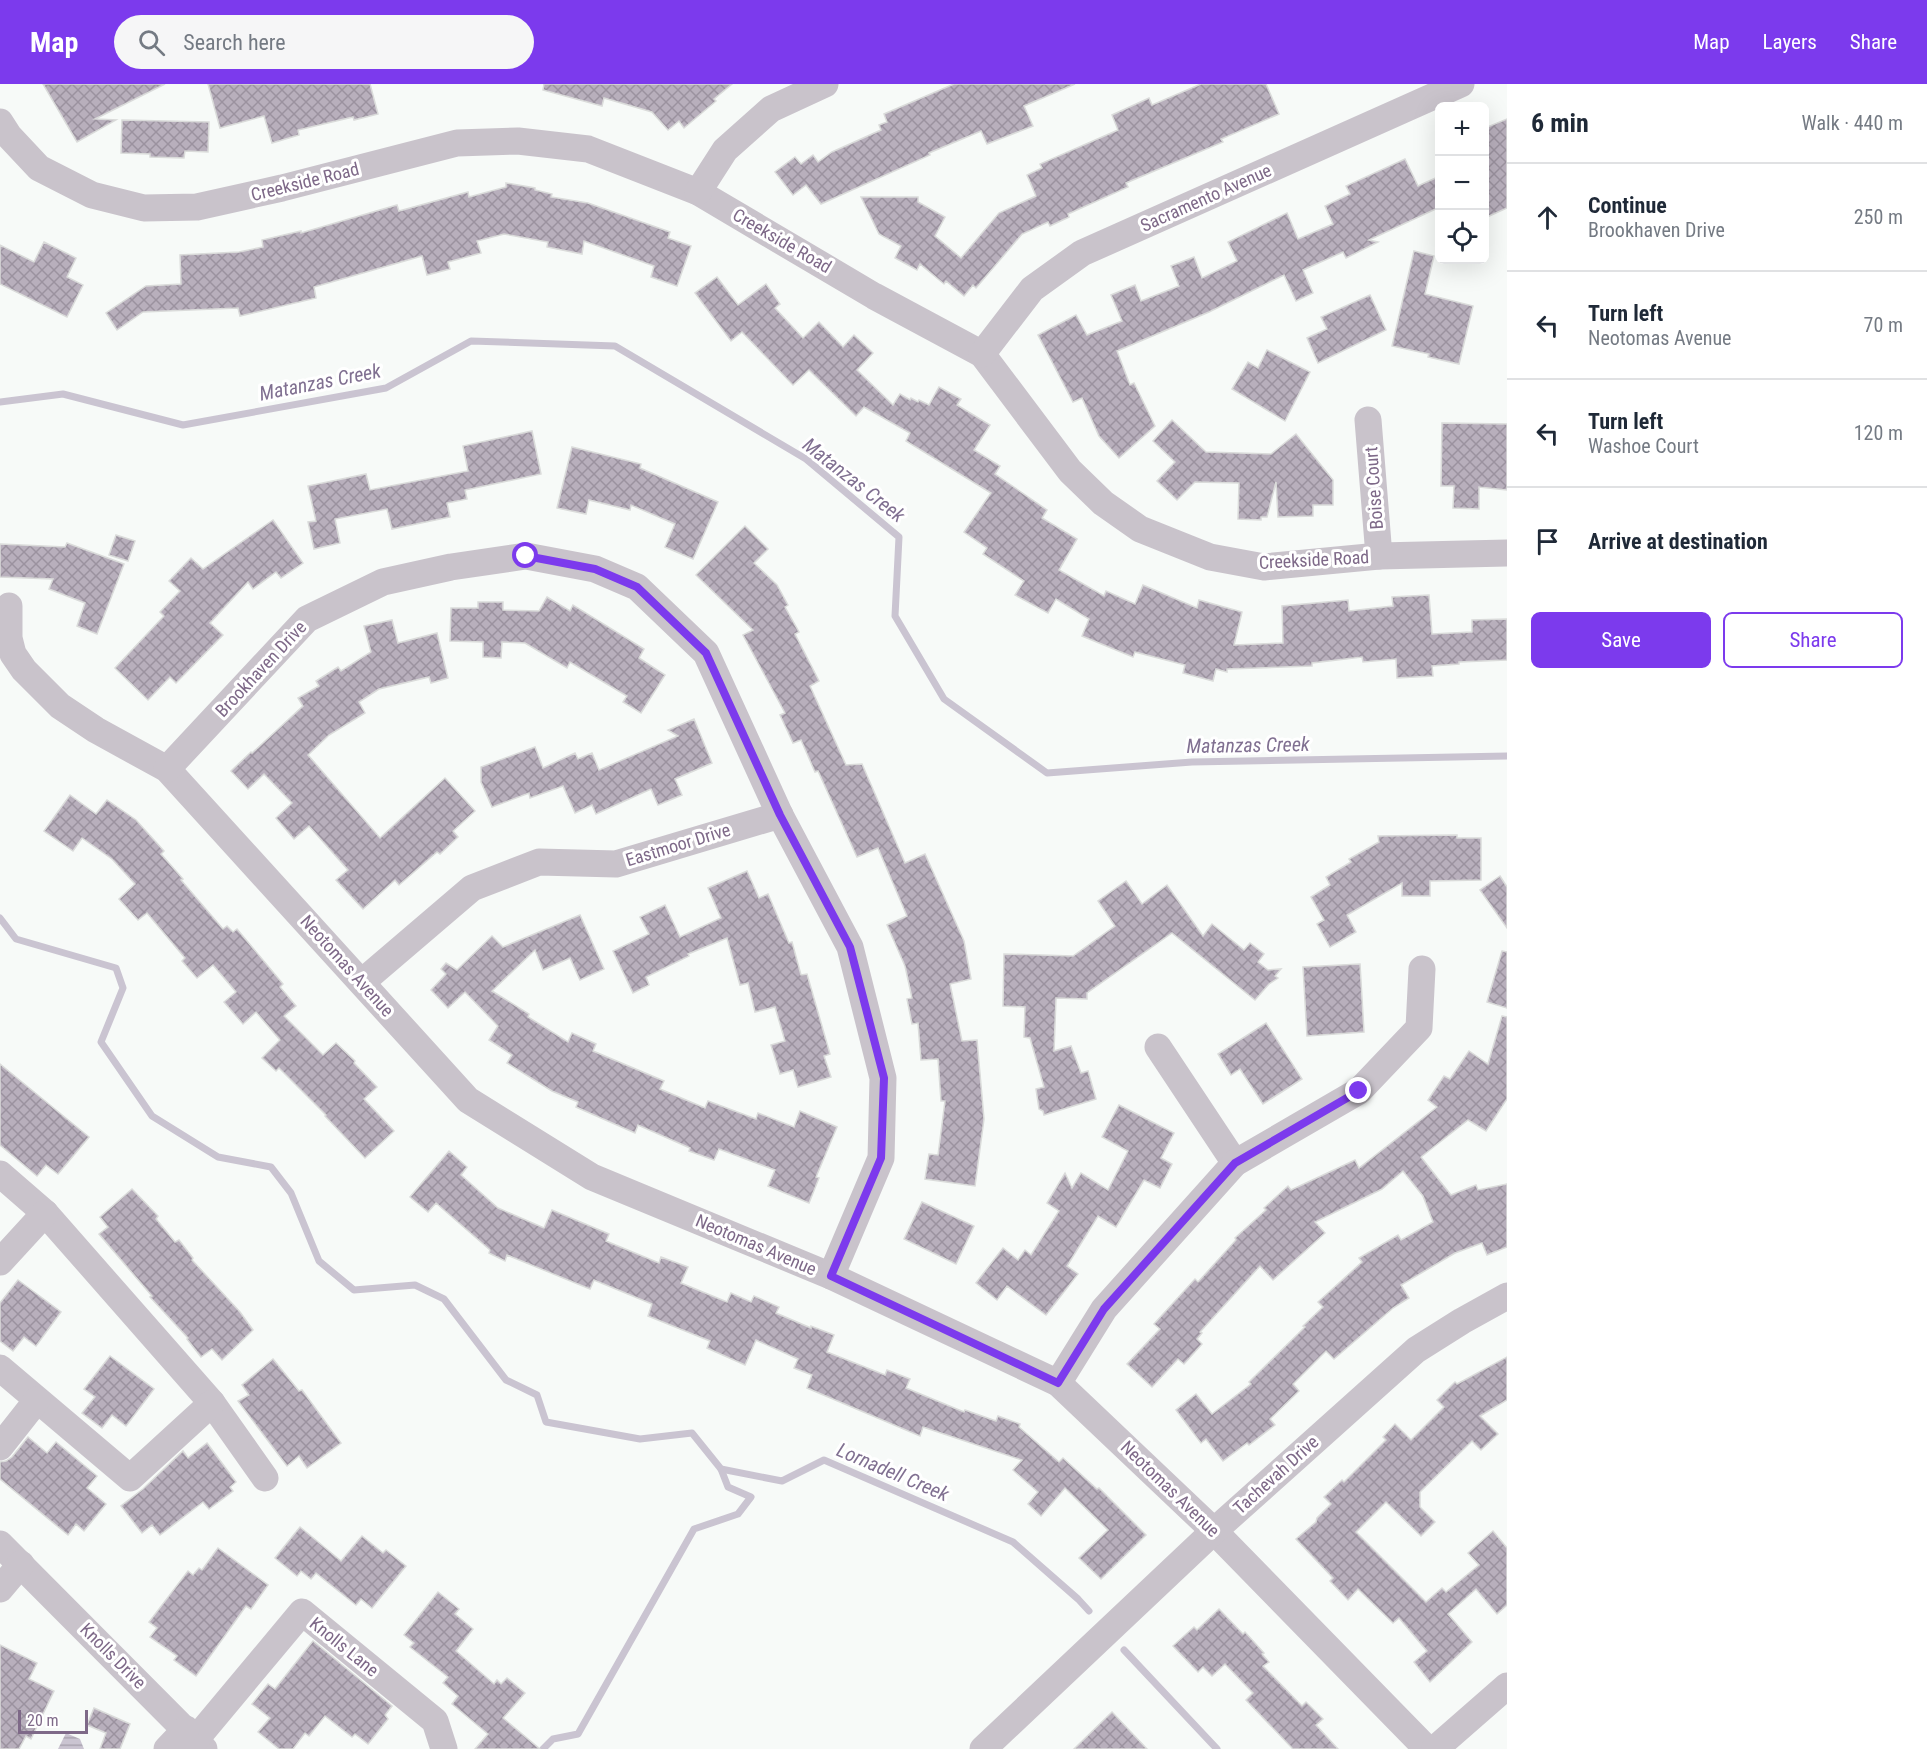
<!DOCTYPE html>
<html lang="en">
<head>
<meta charset="utf-8">
<style>
  body { margin:0; font-family:"Roboto Condensed",sans-serif; background:#f6f6f7; color:#1f2937 }
  .controls { position:absolute; right:18px; top:18px; display:grid; overflow:hidden; border-radius:9px; box-shadow:0 6px 24px #0002 }
  .controls button { width:54px; height:54px; display:grid; place-items:center; padding:0; border:0; border-bottom:2px solid #e0e1e3; background:#fff; color:#1f2937; font:30px sans-serif }
  .scale { position:absolute; left:18px; bottom:15px; width:70px; box-sizing:border-box; padding-left:6px; border:3px solid #7e6988; border-top:0; font-size:16px; line-height:21px; white-space:nowrap; color:#7e6988; -webkit-text-stroke:4px #fff; paint-order:stroke }
  .stop { position:absolute; width:18px; height:18px; margin:-14px; border:4px solid #7c3aed; border-radius:50%; background:#fff }
  .stop.end { background:#7c3aed; border-color:#fff; box-shadow:0 2px 6px #0008 }
  .list { margin:0; padding:0; list-style:none }
  h2 { display:flex; justify-content:space-between; align-items:center; height:78px; margin:0; padding:0 24px; font-size:26px }
  h2 small { font-size:20px; font-weight:400; color:#747a83 }
  .list li { display:grid; grid-template-columns:39px 1fr auto; gap:18px; align-items:center; box-sizing:border-box; height:108px; padding:0 24px; border-top:2px solid #e0e1e3 }
  .list b { display:block; font-size:22px; white-space:nowrap }
  .list p { margin:0; font-size:20px; white-space:nowrap; color:#747a83 }
  .list em { font-size:20px; font-style:normal; color:#747a83 }
  .actions { display:flex; gap:12px; padding:18px 24px }
  .actions a { flex:1; padding:14px 0; border:2px solid #7c3aed; border-radius:9px; text-align:center; font-size:21px; color:#7c3aed }
  .actions .main { background:#7c3aed; color:#fff }
  .icon { flex:none; width:33px; height:33px; fill:none; stroke:currentColor; stroke-width:2; stroke-linecap:round; stroke-linejoin:round }
  .map { position:relative; flex:none; width:1507px; height:1665px; overflow:hidden }
  header { display:flex; align-items:center; gap:36px; box-sizing:border-box; height:84px; padding:0 30px; background:#7c3aed; color:#fff }
  header strong { font-size:28px }
  nav { display:flex; gap:33px; margin-inline-start:auto; font-size:21px }
  .search { width:420px; height:54px; background:#f6f6f7; display:flex; align-items:center; gap:15px; box-sizing:border-box; padding:0 21px; border-radius:33px; color:#747a83; font-size:22px }
  main { display:flex }
  aside { flex:1; background:#fff }
  .map>svg:first-child { display:block }
</style>
</head>
<body>
<header>
<strong>Map</strong>
<div class="search"><svg class="icon" aria-label="search" viewBox="0 0 24 24"><circle cx="10" cy="10" r="6"/><path d="M15 15l6 6"/></svg>Search here</div>
<nav><a>Map</a><a>Layers</a><a>Share</a></nav>
</header>
<main>
<div class="map">
<svg width="1507" height="1665" viewBox="0 0 1507 1665">
  <defs>
    <pattern id="water-rules" width="6" height="5" patternUnits="userSpaceOnUse" patternTransform="scale(1.5)"><rect width="6" height="5" fill="#cac4d1"/><path d="M0 2.5h6" fill="none" stroke="#a9a3af"/></pattern>
    <pattern id="building-cross-hatch" width="8" height="8" patternUnits="userSpaceOnUse" patternTransform="scale(1.5)"><rect width="8" height="8" fill="#b8afbc"/><path d="M0 0l8 8M0 8l8-8" fill="none" stroke="#9b929f"/></pattern>
  </defs>
  <rect width="100%" height="100%" fill="#f7faf8"/>
  <polygon fill="url(#water-rules)" points="66,1649 80,1655 84,1665 58,1665"/>
  <g fill="none" stroke-linecap="round" stroke-linejoin="round">
    <g stroke="#cac4d1" stroke-width="7">
      <polyline points="0,318 63,310 183,341 386,304 471,257 615,262 806,375 899,453 895,532 944,615 1047,689 1192,678 1507,672"/>
      <polyline points="0,834 16,855 116,884 123,904 101,958 152,1032 218,1073 271,1083 291,1109 319,1177 354,1206 415,1201 444,1215 506,1296 537,1311 546,1338 640,1355 692,1349 721,1385 782,1397 824,1376 1013,1458 1078,1515 1089,1527"/>
      <polyline points="1124,1566 1217,1665"/>
      <polyline points="543,1665 553,1655 578,1650 694,1445 738,1430 751,1413 728,1403 721,1385"/>
    </g>
  </g>
  <g fill="url(#building-cross-hatch)" stroke="#dadbda" stroke-width="1.5">
    <polygon points="43,0 165,0 95,35 116,36 77,58"/>
    <polygon points="208,0 370,0 378,30 354,36 353,33 298,46 299,51 272,59 264,32 220,44"/>
    <polygon points="544,0 732,0 714,15 716,17 684,44 679,37 668,46 652,28 604,14 602,22 543,6"/>
    <polygon points="954,0 1075,0 1024,22 1033,42 987,60 981,47 929,69 930,71 821,120 806,101 793,111 775,88 795,73 801,80 813,71 818,78 832,68 881,46 879,41 887,38 884,30"/>
    <polygon points="1201,0 1266,0 1279,30 1221,55 1223,58 1126,99 1128,103 1068,130 1069,133 1050,142 1048,138 1022,150 976,204 973,201 964,212 946,197 944,200 920,180 917,186 895,174 901,162 879,150 861,113 918,113 918,118 945,133 935,152 961,174 999,129 1036,112 1027,91 1042,84 1040,80 1118,46 1112,31 1149,14 1152,21"/>
    <polygon points="1507,35 1507,124 1485,134 1485,44"/>
    <polygon points="122,36 209,38 208,68 185,67 184,74 150,73 150,70 121,69"/>
    <polygon points="1405,75 1418,102 1440,92 1440,123 1369,156 1378,158 1346,174 1343,168 1303,186 1313,209 1296,217 1284,191 1209,228 1117,267 1130,301 1134,299 1155,342 1119,374 1099,352 1082,314 1073,318 1038,251 1076,231 1087,251 1122,237 1111,211 1135,201 1141,217 1179,202 1171,182 1194,173 1202,194 1237,177 1228,158 1287,129 1298,155 1333,140 1325,122 1350,110 1346,102"/>
    <polygon points="506,99 535,104 535,106 552,110 551,113 588,119 670,148 668,154 691,162 677,202 651,193 654,182 584,157 582,170 547,163 548,158 504,150 477,157 481,169 448,178 450,185 427,191 422,172 314,203 316,214 240,232 238,224 143,228 117,246 106,229 146,202 181,200 180,171 239,168 263,163 262,156 301,147 301,149 397,121 399,127 468,108 469,113 506,103"/>
    <polygon points="44,158 76,174 67,193 83,201 67,233 0,200 0,161 34,178"/>
    <polygon points="1414,167 1434,172 1425,210 1473,222 1459,280 1428,273 1429,270 1392,262"/>
    <polygon points="717,193 738,221 766,200 780,220 775,224 803,254 819,238 843,263 854,251 873,269 857,286 893,321 900,310 910,316 911,314 918,318 919,316 929,321 939,303 961,315 957,321 990,341 974,366 1000,382 995,390 1047,426 1042,434 1077,455 1059,486 1104,512 1106,507 1135,520 1143,501 1197,524 1199,516 1242,528 1234,561 1283,559 1282,522 1348,516 1349,527 1393,522 1392,513 1429,511 1432,550 1472,548 1472,536 1507,535 1507,576 1459,578 1459,580 1432,582 1433,592 1397,594 1396,575 1363,578 1362,573 1312,579 1312,582 1227,585 1227,588 1216,585 1213,597 1183,589 1185,581 1135,568 1133,573 1082,552 1089,535 1056,515 1048,529 1015,511 1024,497 983,470 987,464 964,448 991,409 906,357 910,349 864,323 856,332 809,286 793,301 742,248 731,257 695,209"/>
    <polygon points="1370,211 1386,246 1318,279 1307,254 1327,245 1321,233"/>
    <polygon points="1267,266 1310,288 1285,337 1232,305 1248,278 1258,284"/>
    <polygon points="1172,336 1206,368 1271,370 1296,350 1333,396 1333,421 1313,421 1313,432 1278,433 1276,398 1267,433 1261,433 1261,436 1238,435 1239,399 1195,398 1177,416 1157,397 1175,378 1153,357"/>
    <polygon points="1442,339 1507,340 1507,406 1479,403 1479,425 1453,424 1454,402 1441,402"/>
    <polygon points="532,347 541,390 465,406 467,415 447,419 450,433 392,445 387,425 335,435 340,459 314,465 308,438 316,437 308,402 366,390 370,406 468,387 463,362"/>
    <polygon points="572,363 641,380 640,384 718,418 693,475 665,463 675,440 631,421 630,426 589,416 586,430 557,424"/>
    <polygon points="273,436 303,479 281,494 276,488 253,505 248,498 210,539 223,551 176,599 170,593 148,616 115,584 164,532 160,528 180,507 169,497 191,474 203,485"/>
    <polygon points="745,442 768,465 754,479 777,501 788,521 785,523 799,548 795,550 819,597 810,602 846,681 862,680 905,779 925,770 964,857 971,895 950,900 962,957 977,956 984,1035 975,1102 925,1095 929,1070 938,1071 945,1017 941,1017 938,975 921,976 918,939 912,940 907,915 912,914 905,882 887,841 907,832 878,764 857,773 818,687 815,688 801,656 793,659 780,631 785,629 743,551 753,546 696,491"/>
    <polygon points="116,451 135,457 128,477 109,471"/>
    <polygon points="67,459 124,480 97,550 77,542 85,519 49,505 53,495 0,493 0,460 65,463"/>
    <polygon points="547,513 570,527 573,521 644,565 639,574 665,591 641,629 623,618 627,612 570,578 567,584 525,559 502,558 501,574 483,573 483,558 450,557 451,524 478,524 478,518 503,518 503,526 539,527"/>
    <polygon points="392,536 398,559 437,549 448,594 431,599 429,593 379,605 359,618 365,629 329,651 308,671 380,754 445,694 475,727 453,747 458,753 440,770 437,768 399,801 395,796 363,825 336,796 348,786 309,742 294,755 276,734 292,719 264,690 248,705 231,687 251,668 252,669 303,622 298,614 319,602 316,597 338,583 341,587 371,568 364,542"/>
    <polygon points="694,635 712,679 675,695 682,711 658,721 651,705 596,730 592,721 575,729 563,702 530,714 529,709 492,723 481,698 481,683 535,663 543,684 575,669 578,675 592,669 599,686 678,652 668,646"/>
    <polygon points="70,711 96,730 107,716 136,736 164,767 161,770 183,795 181,796 223,845 227,842 233,848 237,845 283,900 280,903 296,922 284,932 323,971 336,959 355,977 354,979 377,1003 364,1015 394,1047 365,1074 325,1032 326,1031 279,984 276,987 262,974 280,956 256,928 243,940 224,918 236,908 213,881 197,894 182,877 185,874 147,829 138,836 119,815 135,800 112,775 82,754 73,767 44,747"/>
    <polygon points="1457,751 1457,754 1481,754 1481,796 1430,797 1430,812 1402,812 1402,799 1347,831 1356,848 1330,863 1317,840 1324,836 1311,813 1330,801 1326,793 1351,778 1349,775 1379,758 1378,752"/>
    <polygon points="747,787 759,814 768,810 789,859 792,858 801,891 807,890 830,970 824,972 831,993 798,1003 793,986 780,990 771,961 785,957 775,923 755,928 748,899 740,901 727,854 688,870 689,872 646,893 649,901 633,909 613,867 649,850 640,833 665,821 680,853 721,834 708,804"/>
    <polygon points="1500,792 1507,803 1507,844 1480,806"/>
    <polygon points="1126,797 1142,820 1167,801 1203,852 1212,840 1244,866 1250,859 1264,870 1258,878 1268,886 1281,885 1275,892 1278,894 1269,900 1255,916 1172,849 1087,909 1087,915 1056,914 1054,967 1071,962 1081,989 1088,987 1096,1015 1044,1031 1043,1027 1039,1025 1036,1005 1044,1003 1030,954 1024,953 1025,923 1003,922 1004,870 1073,872 1115,842 1098,817"/>
    <polygon points="580,831 604,885 580,896 570,874 543,886 535,866 492,907 529,930 528,933 568,958 572,949 596,960 593,967 664,997 660,1005 705,1024 708,1017 756,1035 758,1029 794,1043 800,1027 837,1043 816,1093 819,1094 809,1119 768,1102 775,1086 719,1065 714,1076 689,1067 690,1064 638,1041 635,1049 576,1023 578,1018 552,1007 507,979 512,971 489,956 498,942 465,908 448,924 431,906 446,890 441,885 446,879 457,886 492,852 503,863"/>
    <polygon points="1502,867 1507,868 1507,924 1487,918"/>
    <polygon points="1360,880 1364,948 1307,952 1303,883"/>
    <polygon points="1502,932 1507,933 1507,1015 1486,1047 1468,1036 1421,1073 1451,1111 1476,1101 1478,1106 1507,1100 1507,1163 1487,1171 1482,1159 1455,1169 1401,1201 1409,1214 1393,1224 1334,1275 1326,1267 1293,1300 1299,1307 1270,1335 1275,1341 1249,1361 1247,1359 1223,1377 1206,1355 1201,1359 1176,1326 1196,1310 1212,1330 1251,1300 1249,1298 1305,1243 1303,1242 1323,1223 1318,1218 1362,1178 1359,1174 1398,1151 1401,1156 1433,1138 1423,1112 1403,1087 1382,1105 1315,1138 1325,1149 1273,1196 1260,1182 1200,1248 1202,1249 1197,1255 1202,1260 1184,1280 1178,1275 1152,1303 1127,1280 1160,1245 1154,1240 1195,1195 1198,1198 1236,1156 1235,1154 1266,1126 1264,1124 1288,1102 1291,1106 1355,1076 1359,1084 1437,1023 1428,1016 1444,992 1450,995 1469,967 1488,980"/>
    <polygon points="1266,939 1302,995 1263,1020 1240,985 1231,991 1218,970"/>
    <polygon points="0,980 89,1053 58,1090 46,1081 37,1092 0,1061"/>
    <polygon points="1119,1021 1174,1049 1161,1074 1172,1080 1160,1104 1144,1096 1116,1143 1098,1132 1067,1182 1078,1190 1046,1231 1007,1202 997,1216 976,1199 1003,1164 1018,1176 1025,1166 1031,1171 1059,1127 1047,1119 1065,1089 1072,1104 1081,1089 1108,1106 1128,1067 1102,1053"/>
    <polygon points="449,1067 467,1083 461,1091 498,1124 544,1144 552,1126 609,1150 606,1157 659,1179 661,1173 688,1183 681,1199 727,1218 731,1209 751,1218 754,1212 779,1223 776,1229 811,1244 811,1242 834,1251 827,1268 885,1291 887,1286 910,1295 906,1304 964,1328 965,1326 996,1337 998,1332 1020,1340 1019,1343 1059,1378 1063,1374 1097,1405 1099,1404 1146,1451 1101,1495 1079,1474 1108,1446 1065,1404 1041,1432 1028,1420 1038,1408 1013,1386 1022,1376 923,1343 920,1352 807,1304 812,1291 794,1284 798,1275 756,1256 745,1281 707,1264 710,1257 648,1232 652,1220 594,1196 590,1205 507,1171 505,1177 489,1169 490,1166 436,1119 428,1128 410,1113"/>
    <polygon points="132,1105 158,1132 156,1135 175,1158 179,1156 193,1174 192,1176 240,1228 253,1246 222,1276 212,1265 201,1273 187,1255 188,1254 150,1213 152,1212 99,1150 108,1143 100,1133"/>
    <polygon points="922,1118 974,1142 956,1180 904,1155"/>
    <polygon points="18,1196 61,1228 36,1262 24,1253 13,1267 0,1257 0,1219"/>
    <polygon points="110,1272 154,1305 126,1342 112,1331 102,1344 82,1329 95,1313 84,1305"/>
    <polygon points="1507,1273 1507,1316 1480,1332 1498,1350 1481,1366 1472,1357 1420,1408 1420,1423 1435,1438 1421,1452 1386,1418 1356,1448 1426,1518 1442,1504 1446,1508 1479,1481 1468,1469 1493,1447 1507,1464 1507,1521 1497,1530 1476,1505 1448,1530 1472,1558 1430,1598 1414,1578 1427,1567 1399,1534 1393,1539 1358,1505 1348,1516 1330,1497 1333,1494 1296,1455 1316,1438 1317,1434 1331,1420 1324,1413 1342,1396 1344,1398 1386,1356 1383,1353 1395,1340 1411,1356 1444,1323 1437,1316 1455,1298 1457,1300"/>
    <polygon points="273,1275 299,1307 302,1306 341,1359 307,1384 299,1372 287,1382 238,1317 249,1311 242,1301"/>
    <polygon points="28,1353 47,1369 56,1358 97,1392 87,1404 106,1420 84,1447 76,1440 68,1451 0,1395 0,1378 6,1377 12,1373"/>
    <polygon points="207,1359 236,1398 230,1403 233,1407 209,1425 203,1418 160,1451 152,1441 142,1449 121,1422 143,1405 183,1367 188,1374"/>
    <polygon points="300,1443 341,1477 362,1452 383,1469 386,1466 406,1482 372,1524 361,1515 356,1521 316,1489 311,1495 301,1487 297,1492 275,1474"/>
    <polygon points="218,1464 268,1501 251,1525 246,1522 196,1592 174,1576 177,1572 150,1553 157,1544 149,1538 188,1487 193,1491 199,1484 202,1486"/>
    <polygon points="438,1508 459,1525 455,1530 473,1545 456,1567 494,1600 497,1596 501,1600 507,1594 525,1609 503,1634 540,1665 475,1665 488,1650 452,1620 458,1612 443,1599 448,1593 410,1563 414,1559 404,1551"/>
    <polygon points="1219,1525 1243,1550 1245,1548 1264,1569 1262,1570 1269,1578 1263,1582 1302,1622 1306,1618 1323,1635 1316,1641 1338,1665 1293,1665 1246,1616 1253,1609 1225,1580 1212,1592 1203,1583 1198,1588 1173,1562 1194,1543 1197,1546"/>
    <polygon points="313,1557 392,1622 385,1631 388,1635 368,1660 355,1650 352,1653 325,1632 309,1652 305,1649 293,1665 279,1665 258,1648 270,1634 252,1620 268,1600 275,1605"/>
    <polygon points="0,1561 37,1579 29,1595 54,1607 31,1655 26,1652 19,1665 0,1665"/>
    <polygon points="94,1624 130,1640 120,1665 100,1665 106,1649 87,1641"/>
    <polygon points="1112,1628 1147,1665 1074,1665"/>
  </g>
  <g fill="none" stroke-linecap="round" stroke-linejoin="round">
    <g stroke="#c9c3cb" stroke-width="27">
      <polyline points="0,38 9,52 39,84 92,111 144,124 197,123 282,104 457,59 518,57 588,65 698,108 874,212 982,270 1070,387 1103,419 1140,445 1210,473 1264,483 1379,472 1507,469"/>
      <polyline points="698,108 725,66 771,25 825,0"/>
      <polyline points="982,270 1032,205 1082,169 1461,0"/>
      <polyline points="1368,336 1379,472"/>
      <polyline points="9,522 9,554 13,570 24,586 60,622 96,646 167,685 468,1016 592,1093 831,1192 1058,1299 1214,1447 1427,1665"/>
      <polyline points="167,685 307,535 383,498 451,483 526,472 595,485 637,503 706,569 780,731 850,863 883,994 881,1074 831,1192"/>
      <polyline points="362,898 472,804 539,778 616,780 780,731"/>
      <polyline points="1158,963 1235,1079"/>
      <polyline points="0,1090 45,1129 212,1319 265,1394"/>
      <polyline points="0,1178 45,1129"/>
      <polyline points="0,1284 130,1394 212,1319"/>
      <polyline points="1058,1299 1104,1225 1235,1079 1359,1007 1419,944 1422,885"/>
      <polyline points="0,1363 37,1316"/>
      <polyline points="0,1460 204,1665"/>
      <polyline points="0,1505 21,1480"/>
      <polyline points="196,1655 302,1528 435,1637 444,1665"/>
      <polyline points="167,1665 186,1645"/>
      <polyline points="983,1665 1214,1447 1416,1266 1462,1237 1507,1212"/>
      <polyline points="1435,1665 1507,1602"/>
    </g>
  </g>
  <g fill="none" stroke-linecap="round" stroke-linejoin="round">
    <polyline stroke="#7c3aed" stroke-width="8" points="526,472 595,485 637,503 706,569 780,731 850,863 884,994 881,1074 831,1192 1058,1299 1104,1225 1235,1079 1359,1007"/>
  </g>
  <g text-anchor="middle" stroke-width="6" stroke-linejoin="round" paint-order="stroke">
    <g font-size="18" fill="#7e6988" stroke="#fff">
      <text transform="translate(305 98) rotate(-14)" y="6">Creekside Road</text>
      <text transform="translate(1206 114) rotate(-24)" y="6">Sacramento Avenue</text>
      <text transform="translate(782 157) rotate(30)" y="6">Creekside Road</text>
      <text transform="translate(1374 404) rotate(-94)" y="6">Boise Court</text>
      <text transform="translate(1314 476) rotate(-3)" y="6">Creekside Road</text>
      <text transform="translate(261 585) rotate(-47)" y="6">Brookhaven Drive</text>
      <text transform="translate(678 761) rotate(-17)" y="6">Eastmoor Drive</text>
      <text transform="translate(347 882) rotate(48)" y="6">Neotomas Avenue</text>
      <text transform="translate(756 1161) rotate(23)" y="6">Neotomas Avenue</text>
      <text transform="translate(1276 1391) rotate(-42)" y="6">Tachevah Drive</text>
      <text transform="translate(1170 1405) rotate(44)" y="6">Neotomas Avenue</text>
      <text transform="translate(344 1563) rotate(39)" y="6">Knolls Lane</text>
      <text transform="translate(113 1572) rotate(45)" y="6">Knolls Drive</text>
    </g>
    <g font-size="20" font-style="italic" fill="#807091" stroke="#fff">
      <text transform="translate(320 298) rotate(-11)" y="7">Matanzas Creek</text>
      <text transform="translate(854 396) rotate(38)" y="7">Matanzas Creek</text>
      <text transform="translate(1248 661) rotate(-1)" y="7">Matanzas Creek</text>
      <text transform="translate(893 1388) rotate(23)" y="7">Lornadell Creek</text>
    </g>
  </g>
</svg>
<div class="controls">
<button>+</button>
<button>−</button>
<button><svg class="icon" aria-label="locate" viewBox="0 0 24 24"><circle cx="12" cy="12" r="6"/><path d="M12 2v4M12 18v4M2 12h4M18 12h4"/></svg></button>
</div>
<div class="scale">20 m</div>
<div class="stop" style="left:526px;top:472px"></div>
<div class="stop end" style="left:1359px;top:1007px"></div>
</div>
<aside>
<h2>6 min<small>Walk · 440 m</small></h2>
<ul class="list">
<li><svg class="icon" aria-label="ahead" viewBox="0 0 24 24"><path d="M12 20V5M6 11l6-6 6 6"/></svg><div><b>Continue</b><p>Brookhaven Drive</p></div><em>250 m</em></li>
<li><svg class="icon" aria-label="left" viewBox="0 0 24 24"><path d="M17 20v-9H6M10 6l-5 5 5 5"/></svg><div><b>Turn left</b><p>Neotomas Avenue</p></div><em>70 m</em></li>
<li><svg class="icon" aria-label="left" viewBox="0 0 24 24"><path d="M17 20v-9H6M10 6l-5 5 5 5"/></svg><div><b>Turn left</b><p>Washoe Court</p></div><em>120 m</em></li>
<li><svg class="icon" aria-label="arrive" viewBox="0 0 24 24"><path d="M6 21V4h12l-3 4 3 4H6"/></svg><div><b>Arrive at destination</b></div></li>
</ul>
<div class="actions"><a class="main">Save</a><a>Share</a></div>
</aside>
</main>
</body>
</html>
